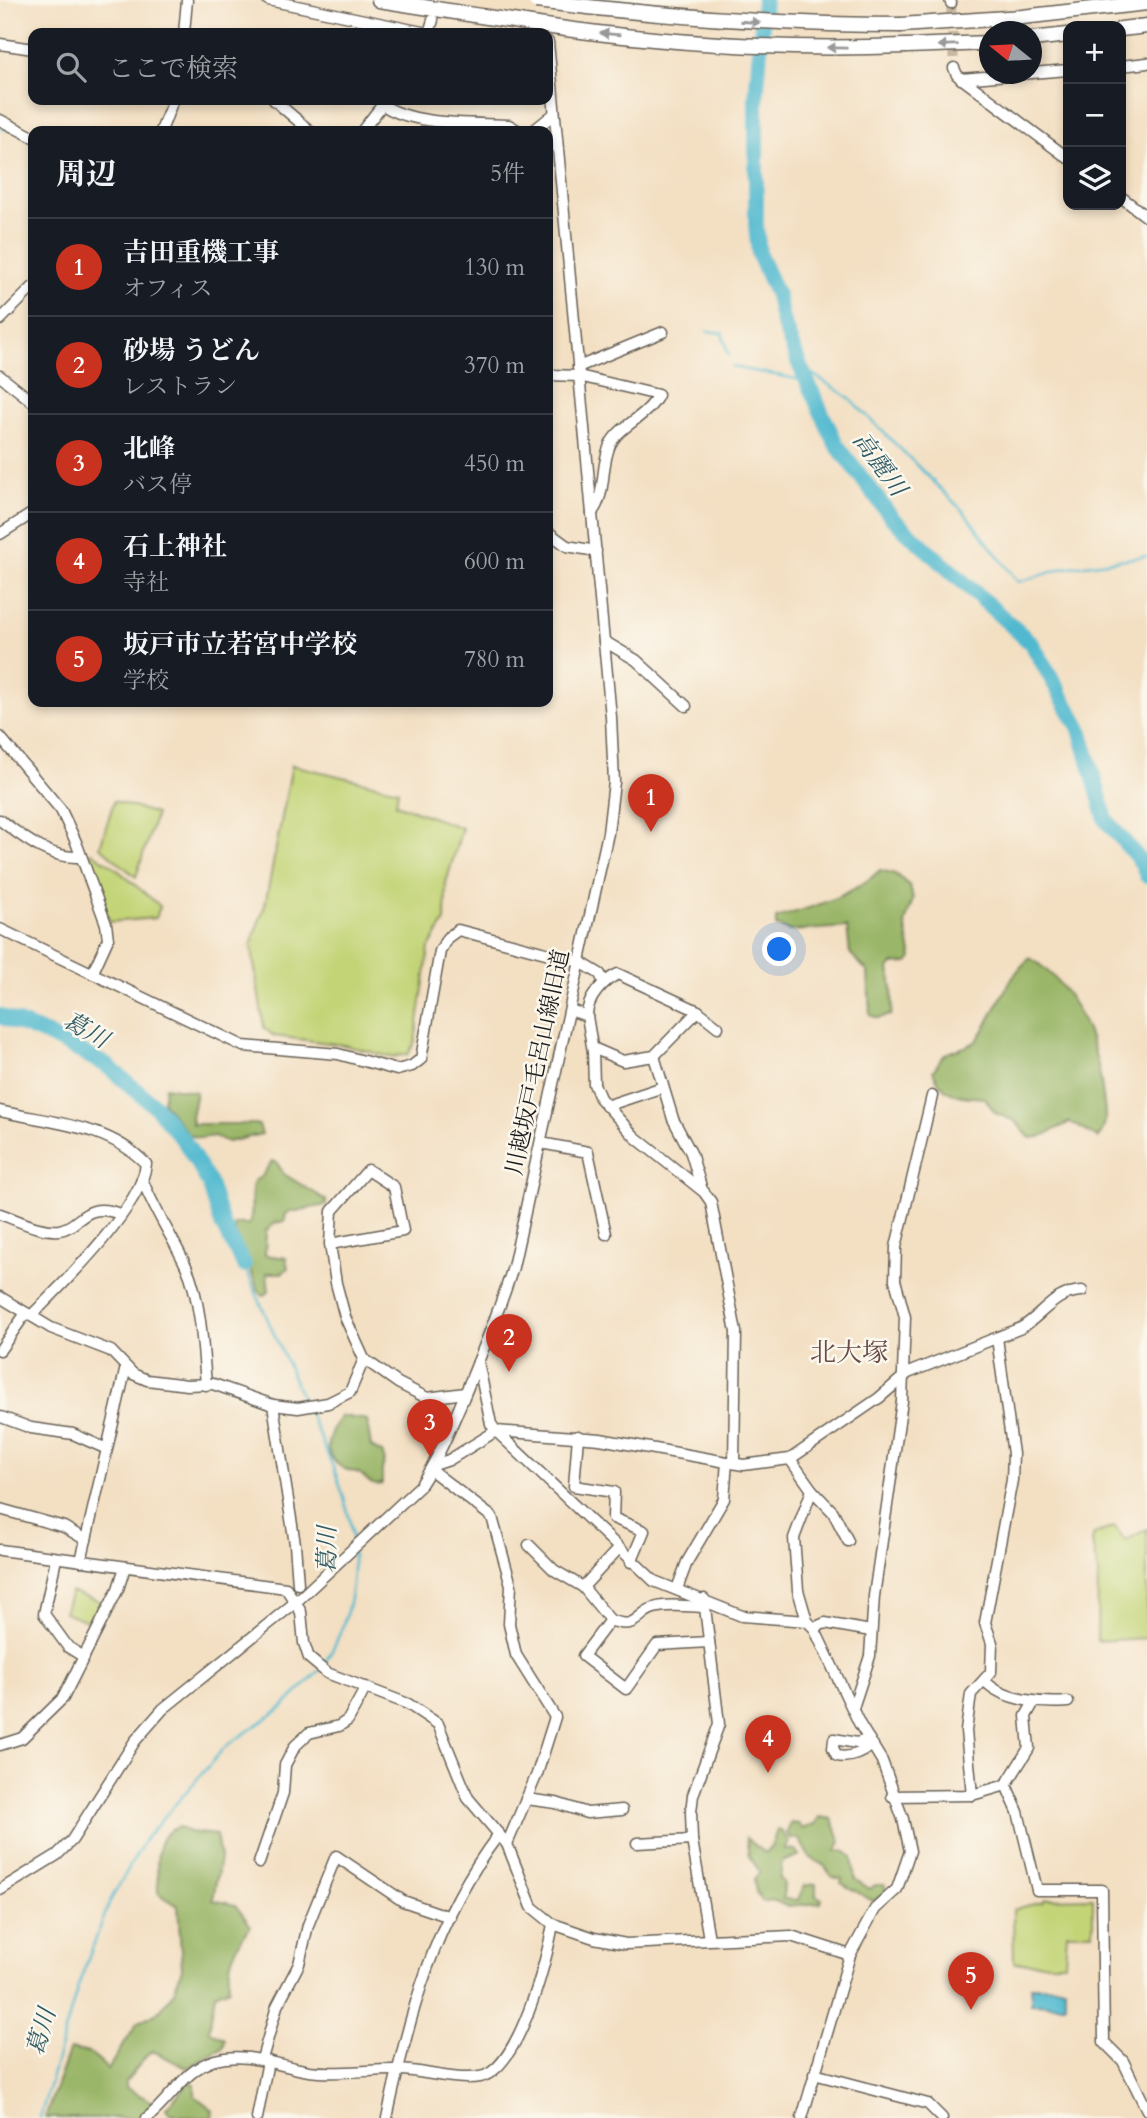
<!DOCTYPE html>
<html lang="ja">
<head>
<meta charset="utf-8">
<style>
  body { margin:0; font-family:Cardo,"Noto Serif JP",serif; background:#242831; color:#f1f3f6 }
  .controls { position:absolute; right:21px; top:21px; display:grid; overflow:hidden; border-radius:14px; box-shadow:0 4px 10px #0003 }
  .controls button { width:63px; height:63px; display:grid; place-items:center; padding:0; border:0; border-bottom:2px solid #363941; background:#171b24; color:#f1f3f6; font:35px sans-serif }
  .compass { position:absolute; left:979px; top:21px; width:63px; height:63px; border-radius:50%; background:#171b24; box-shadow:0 4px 10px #0003; rotate:288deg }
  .you { position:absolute; left:780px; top:950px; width:24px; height:24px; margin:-18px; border:5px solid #fff; border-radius:50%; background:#1a73e8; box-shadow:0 0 0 10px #1a73e833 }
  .badge { display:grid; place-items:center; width:46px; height:46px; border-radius:50%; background:#c8321e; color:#fff; font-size:23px; font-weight:700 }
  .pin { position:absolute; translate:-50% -58px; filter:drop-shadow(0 2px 4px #0008) }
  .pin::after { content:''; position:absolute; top:37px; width:24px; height:21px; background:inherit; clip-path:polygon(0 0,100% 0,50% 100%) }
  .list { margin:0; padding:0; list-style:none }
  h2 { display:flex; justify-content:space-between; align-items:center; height:91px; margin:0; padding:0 28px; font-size:30px }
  h2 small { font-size:23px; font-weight:400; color:#9ea1a6 }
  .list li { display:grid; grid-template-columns:46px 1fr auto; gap:21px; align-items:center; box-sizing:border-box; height:98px; padding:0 28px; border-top:2px solid #363941 }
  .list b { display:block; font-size:26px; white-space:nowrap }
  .list p { margin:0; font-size:23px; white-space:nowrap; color:#9ea1a6 }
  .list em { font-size:23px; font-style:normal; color:#9ea1a6 }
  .icon { flex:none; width:38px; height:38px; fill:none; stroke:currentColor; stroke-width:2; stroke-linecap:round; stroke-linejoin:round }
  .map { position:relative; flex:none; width:1147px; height:2118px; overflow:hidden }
  .search { position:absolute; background:#171b24; box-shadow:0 4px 10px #0003; left:28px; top:28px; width:525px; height:77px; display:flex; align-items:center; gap:18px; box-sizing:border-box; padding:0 24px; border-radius:14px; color:#9ea1a6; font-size:26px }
  .panel { position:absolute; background:#171b24; box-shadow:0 4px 10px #0003; left:28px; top:126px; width:525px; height:581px; border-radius:14px }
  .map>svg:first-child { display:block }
</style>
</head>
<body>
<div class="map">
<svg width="1147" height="2118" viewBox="0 0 1147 2118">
  <rect width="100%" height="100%" fill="#fbf7ec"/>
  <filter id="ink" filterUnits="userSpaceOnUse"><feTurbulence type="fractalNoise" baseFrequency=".0143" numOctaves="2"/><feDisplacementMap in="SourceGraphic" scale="14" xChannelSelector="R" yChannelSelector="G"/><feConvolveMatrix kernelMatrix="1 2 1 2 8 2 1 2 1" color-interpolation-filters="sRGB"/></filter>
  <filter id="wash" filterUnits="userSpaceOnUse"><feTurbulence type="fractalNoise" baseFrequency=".00686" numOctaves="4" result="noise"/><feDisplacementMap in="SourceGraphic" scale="28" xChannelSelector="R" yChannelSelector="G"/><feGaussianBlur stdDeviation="1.57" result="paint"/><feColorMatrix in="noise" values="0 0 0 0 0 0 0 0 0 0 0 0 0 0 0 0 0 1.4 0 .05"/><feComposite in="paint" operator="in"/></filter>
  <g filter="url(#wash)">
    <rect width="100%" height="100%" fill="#f3dfc2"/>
    <g fill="#c3d477" stroke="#70784a" stroke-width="2">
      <polygon points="292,765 398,790 396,804 462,828 446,883 445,921 429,948 415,1042 408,1054 391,1057 344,1045 274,1036 264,1028 251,944 265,905"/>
      <polygon points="114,801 156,814 136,877 100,847"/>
      <polygon points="91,852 113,866 160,906 156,918 110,922 84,858"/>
      <polygon points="1115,1527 1125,1541 1147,1529 1147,1638 1097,1641 1098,1573 1092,1542 1094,1534"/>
      <polygon points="71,1592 106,1603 95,1624 64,1612"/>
      <polygon points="1093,1898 1093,1933 1067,1933 1065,1963 1014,1963 1013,1909 1043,1902 1045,1899"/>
    </g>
    <g fill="#9ab668" stroke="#5b6942" stroke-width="2">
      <path d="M880 870 895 874 910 886 913 899 905 923 912 958 908 963 893 964 889 969C892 985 894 999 891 1015L878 1018 870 1015 868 972 850 953 847 927 790 931 776 926V918C810 908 855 895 880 870Z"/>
      <path d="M1030 958C1076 986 1098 1046 1103 1097 1105 1112 1108 1126 1098 1138L1070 1122 1040 1137 1030 1138 1015 1121 995 1113 985 1098C960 1096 943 1098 933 1071 937 1066 941 1057 946 1054 954 1049 973 1047 978 1039 997 1012 1005 979 1030 958Z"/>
      <polygon points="165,1087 196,1092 191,1117 192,1124 255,1124 259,1125 262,1134 228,1142 214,1136 201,1138 189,1135 163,1102"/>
      <path d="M272 1161 277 1163 284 1174 326 1200V1205L286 1213 285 1221 275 1223 266 1231 265 1255 286 1258 288 1268 282 1273H267L269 1292 264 1295 259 1292 234 1229 235 1224H249C255 1212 248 1195 254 1181L262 1176Z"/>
      <path d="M341 1416 367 1420 371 1447 382 1453 385 1461 382 1469V1484C369 1487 368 1479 359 1473 354 1471 347 1471 343 1468 319 1454 328 1433 341 1416Z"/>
      <polygon points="819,1817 832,1819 841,1842 836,1851 845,1851 852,1857 855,1879 870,1889 875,1885 885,1885 885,1894 873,1901 841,1883 842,1879 832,1877 824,1865 810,1858 799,1839 790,1838 787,1833 790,1823 799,1824 803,1829 815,1824"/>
      <path d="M180 1827 189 1832 216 1835 220 1858 213 1900 235 1905 251 1926C235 1947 227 1961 229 1988L215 1994 209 2030 225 2039 223 2048 187 2068 153 2051 148 2054 126 2081V2088L155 2103 138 2118H45L70 2049 89 2053 108 2069 137 2023 161 2010 174 1991 182 1969 178 1906 158 1893C159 1869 149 1833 180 1827Z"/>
      <polygon points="777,1830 781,1831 789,1842 784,1849 795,1850 800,1855 782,1862 780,1879 784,1882 783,1899 798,1900 804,1886 816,1884 816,1896 822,1899 821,1903 787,1906 772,1900 763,1902 756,1892 754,1880 760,1872 749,1856 746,1838 765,1853 771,1847"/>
      <path d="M190 2081 195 2084V2096L213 2110 212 2118C197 2118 183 2117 169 2113L166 2108Z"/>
    </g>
    <polygon fill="#51b9cf" stroke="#366a76" stroke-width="2" points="1031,1986 1065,1987 1065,2005 1031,2004"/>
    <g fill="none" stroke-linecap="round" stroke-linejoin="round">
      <g stroke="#51b9cf" stroke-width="2.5">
        <polyline points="0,127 8,130"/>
        <polyline points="707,331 722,333 729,355"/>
        <polyline points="619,356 645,345"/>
        <polyline points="800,366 848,397 964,512 1018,582 1065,568 1147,556"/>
        <polyline points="732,367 807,381"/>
        <polyline points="563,370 577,370"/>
        <polyline points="584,370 610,360"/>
        <polyline points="244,1265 305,1405"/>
        <path d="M308 1411C328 1455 348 1494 353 1542"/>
        <path d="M323 1666C345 1632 355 1592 353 1553"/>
        <polyline points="40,2118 78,1986 110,1901 146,1838 225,1747 283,1707 319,1671"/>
      </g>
      <g stroke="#51b9cf" stroke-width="16">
        <polyline points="764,0 756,99 756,225 759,255 777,295 782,320 800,366 836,444 892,518 1032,644 1080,729 1106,820 1142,863 1147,876"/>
        <polyline points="0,1016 46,1034 106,1065 156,1107 185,1142 209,1183 222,1224 244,1265"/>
      </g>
    </g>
  </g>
  <g filter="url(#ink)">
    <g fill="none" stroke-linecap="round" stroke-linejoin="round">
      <polyline stroke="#c8b8a1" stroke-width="10" stroke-dasharray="10 5" stroke-linecap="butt" points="951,3 954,68"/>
      <defs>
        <g id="minor">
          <polyline points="268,0 427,33"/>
          <polyline points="950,0 951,3"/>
          <polyline points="184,33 187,0"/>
          <polyline points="429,33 433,20"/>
          <polyline points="0,44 33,49"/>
          <polyline points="1121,66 1147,63"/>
          <polyline points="954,68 957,75 1068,158"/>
          <polyline points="961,79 1068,70"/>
          <polyline points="274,100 310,131"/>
          <path d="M382 104C411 126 473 123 509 125L519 131"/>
          <polyline points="0,120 33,137"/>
          <polyline points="161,131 173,100"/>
          <polyline points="362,131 386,100"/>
          <polyline points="533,131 554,114"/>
          <polyline points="1121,197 1147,217"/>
          <polyline points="0,320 33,287"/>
          <polyline points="578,367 663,332"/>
          <path d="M548 375 579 376 658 395C648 417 618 426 610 445 600 468 607 492 592 513"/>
          <polyline points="0,376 33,402"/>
          <polyline points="548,532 567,546 596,551"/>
          <polyline points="0,534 33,513"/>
          <polyline points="604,641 636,660 686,706"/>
          <polyline points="0,737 61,810 76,842 106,924 108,939 93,972"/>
          <path d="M0 820C23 837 49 859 80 857"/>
          <polyline points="0,929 243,1046 338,1054 397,1070 412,1066 421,1059 440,951 447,938 458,930 580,962 600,974 603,981"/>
          <polyline points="570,1010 587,1016 593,1052 594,1084 600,1098 635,1137 704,1192 711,1202 736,1332 734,1463"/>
          <path d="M587 1016C587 998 603 981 618 974L698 1011 718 1027"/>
          <polyline points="593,1048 623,1061 654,1056 698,1011"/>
          <polyline points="654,1056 673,1119 691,1153 702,1190"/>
          <polyline points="606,1106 663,1087"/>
          <path d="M0 1111C50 1123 108 1124 146 1164 142 1207 62 1285 31 1316"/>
          <polyline points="541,1143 588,1152 606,1234"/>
          <path d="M142 1179C154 1210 172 1236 186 1266 201 1299 203 1349 206 1385"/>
          <path d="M0 1214C18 1220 39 1232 59 1230 81 1227 83 1200 120 1214"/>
          <polyline points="330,1244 403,1231 394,1187 368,1170 332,1211 330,1244 336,1283 345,1317 364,1359 398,1383 427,1398 465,1393"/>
          <polyline points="0,1297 51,1328 111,1351 133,1374 147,1380 187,1385 213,1384 273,1405 298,1408 328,1403 350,1392 364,1359"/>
          <polyline points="0,1350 26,1313"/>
          <path d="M478 1362 491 1424 496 1431 600 1439 743 1465 790 1459 879 1398 908 1373 1021 1328C1043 1315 1054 1292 1082 1291"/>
          <polyline points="273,1405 295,1544 298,1584"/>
          <polyline points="1,1417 31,1428 73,1434 107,1449"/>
          <polyline points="578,1436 574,1486 614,1492 613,1518 644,1531 631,1562"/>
          <polyline points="790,1459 812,1490 794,1538 798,1590 807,1621"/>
          <polyline points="434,1465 449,1460 496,1431 654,1581 742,1616 807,1621 814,1628 859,1723 882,1761 903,1819 910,1851 897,1889 875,1909 850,1955 802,2118"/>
          <polyline points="431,1470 492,1517 511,1585 509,1624 516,1655 555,1717 537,1774 507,1844"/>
          <polyline points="812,1490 833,1512 848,1541"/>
          <polyline points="0,1509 64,1527 86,1540"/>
          <path d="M529 1545 554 1570 583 1587 610 1620C638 1631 636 1613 654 1608 669 1603 690 1607 705 1607"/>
          <polyline points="0,1550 286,1588 301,1612 304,1643 309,1658 327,1673 408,1704 438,1724 468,1798 507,1844 532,1907 553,1924 594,1938 626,1944 791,1936 850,1955"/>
          <polyline points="56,1559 44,1614 68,1647 84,1657"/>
          <polyline points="81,1561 126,1367"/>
          <polyline points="583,1587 618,1549"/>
          <polyline points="677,1589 687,1562 724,1499 727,1462"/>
          <polyline points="704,1599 719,1724 693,1795 691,1812 692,1840 709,1939"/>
          <polyline points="610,1620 583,1656 626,1689 657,1645 709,1642"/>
          <polyline points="814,1628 825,1623 871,1631"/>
          <path d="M985 1681C1003 1701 1043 1704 1068 1702"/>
          <polyline points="853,1708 870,1656 874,1596 902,1401 905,1317 895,1280 896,1247 932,1096"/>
          <path d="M869 1739 857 1743 834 1739 833 1748 837 1756C851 1759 862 1752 873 1745"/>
          <polyline points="0,1745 22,1738 63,1698 118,1589 125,1567"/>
          <polyline points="1006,1785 1029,1748 1026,1716 1034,1702"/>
          <polyline points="972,1795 966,1731 971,1694 991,1672 992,1643 985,1623 1012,1480 1013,1454 997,1338"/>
          <polyline points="892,1796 972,1795 1006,1785 1018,1812 1037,1890 1102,1890 1104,2042 1123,2061 1147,2110"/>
          <polyline points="526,1799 556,1803 587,1813 622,1810"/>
          <polyline points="637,1843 692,1840"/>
          <polyline points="259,1863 283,1793 285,1765 295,1746 309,1733 339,1726 348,1720 366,1687"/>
          <path d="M0 1890 57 1855 72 1840 135 1741 163 1709 297 1601 420 1486C438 1459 450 1429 463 1399 481 1355 499 1312 513 1267L608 833 614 782 611 717 548 42"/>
          <polyline points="262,2059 277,2006 299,1964 308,1925 336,1856 403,1901 450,1917"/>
          <polyline points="814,2074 928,2104 942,2118"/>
          <path d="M147 2118C171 2100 184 2069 215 2060 247 2051 278 2066 309 2071 339 2075 370 2069 400 2070 425 2071 455 2081 480 2077 519 2070 547 1959 553 1924"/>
          <polyline points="257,2118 268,2061"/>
          <path d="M387 2118C409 2015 434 1919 499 1834"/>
        </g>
        <g id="highway">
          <polyline points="379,0 538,25"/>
          <polyline points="901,25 1022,17 1147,3"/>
          <polyline points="1121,29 1147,26"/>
          <polyline points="1032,39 1068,35"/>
          <polyline points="906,46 990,43"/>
        </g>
      </defs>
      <use href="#minor" stroke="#676056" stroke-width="13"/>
      <use href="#highway" stroke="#676056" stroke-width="17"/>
      <use href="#minor" stroke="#fff" stroke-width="10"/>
      <use href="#highway" stroke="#fff" stroke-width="14"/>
      <defs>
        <g id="highway-bridge">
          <path d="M536 1C657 16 778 25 901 25"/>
          <path d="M538 25C659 43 783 51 906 46"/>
        </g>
      </defs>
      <use href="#highway-bridge" stroke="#676056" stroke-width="17" stroke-linecap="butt"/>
      <use href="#highway-bridge" stroke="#fff" stroke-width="14"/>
    </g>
    <defs><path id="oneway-solid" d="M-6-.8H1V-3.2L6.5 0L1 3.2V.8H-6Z" transform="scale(1.75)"/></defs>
    <g fill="#999">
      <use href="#oneway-solid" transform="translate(750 22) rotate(4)"/>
      <use href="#oneway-solid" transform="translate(610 34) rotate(-175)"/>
      <use href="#oneway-solid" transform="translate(948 45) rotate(178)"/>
      <use href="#oneway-solid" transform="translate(837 48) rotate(-179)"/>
    </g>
  </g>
  <g text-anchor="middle" stroke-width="5" stroke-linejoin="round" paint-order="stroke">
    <g font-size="23" fill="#1c1c1c" stroke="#fbf7ec">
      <text transform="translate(537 1062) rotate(-78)" y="8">川越坂戸毛呂山線旧道</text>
    </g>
    <g font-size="24" font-style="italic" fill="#315b64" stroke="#fbf7ec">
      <text transform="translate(880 464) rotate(54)" y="8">高麗川</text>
      <text transform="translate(86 1030) rotate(29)" y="8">葛川</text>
      <text transform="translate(327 1550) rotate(-90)" y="8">葛川</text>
      <text transform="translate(41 2032) rotate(-74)" y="8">葛川</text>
    </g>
    <g font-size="26" fill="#6a4b48" stroke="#fbf7ec">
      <text x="849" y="1361">北大塚</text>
    </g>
  </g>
</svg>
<div class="controls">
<button>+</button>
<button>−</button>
<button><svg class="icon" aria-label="layers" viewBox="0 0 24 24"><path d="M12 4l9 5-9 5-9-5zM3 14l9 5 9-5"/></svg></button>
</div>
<svg class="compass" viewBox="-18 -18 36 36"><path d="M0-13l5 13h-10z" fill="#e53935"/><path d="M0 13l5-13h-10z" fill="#9ea1a6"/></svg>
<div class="you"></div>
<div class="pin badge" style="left:651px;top:832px">1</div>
<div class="pin badge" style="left:509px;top:1372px">2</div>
<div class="pin badge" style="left:430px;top:1457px">3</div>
<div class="pin badge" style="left:768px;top:1773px">4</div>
<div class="pin badge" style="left:971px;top:2010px">5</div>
<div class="search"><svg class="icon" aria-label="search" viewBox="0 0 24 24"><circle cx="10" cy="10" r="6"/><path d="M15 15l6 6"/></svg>ここで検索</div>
<section class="panel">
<h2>周辺<small>5件</small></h2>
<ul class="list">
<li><span class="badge">1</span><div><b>吉田重機工事</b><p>オフィス</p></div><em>130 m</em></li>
<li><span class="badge">2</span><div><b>砂場 うどん</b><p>レストラン</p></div><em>370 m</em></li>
<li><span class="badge">3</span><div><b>北峰</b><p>バス停</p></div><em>450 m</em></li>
<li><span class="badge">4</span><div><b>石上神社</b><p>寺社</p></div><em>600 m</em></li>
<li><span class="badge">5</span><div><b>坂戸市立若宮中学校</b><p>学校</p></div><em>780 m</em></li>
</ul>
</section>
</div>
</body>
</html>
